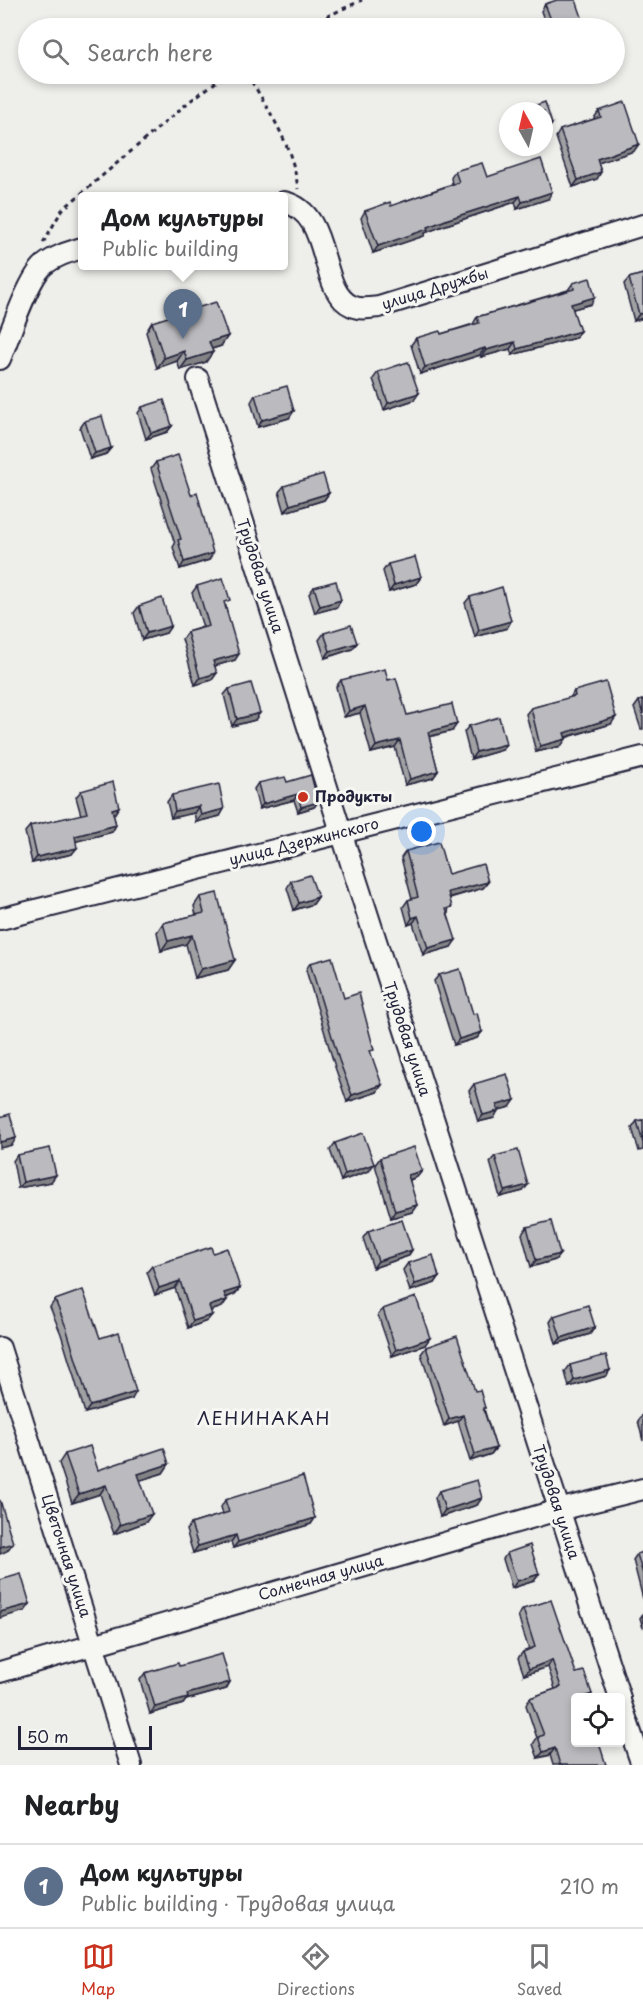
<!DOCTYPE html>
<html lang="en">
<head>
<meta charset="utf-8">
<style>
  body { margin:0; font-family:"Playpen Sans",sans-serif; background:#f6f6f6; color:#202124 }
  .controls { position:absolute; right:18px; bottom:18px; display:grid; overflow:hidden; border-radius:6px; box-shadow:0 3px 9px #0003 }
  .controls button { width:54px; height:54px; display:grid; place-items:center; padding:0; border:0; border-bottom:2px solid #e0e0e0; background:#fff; color:#202124; font:30px sans-serif }
  .compass { position:absolute; left:499px; top:102px; width:54px; height:54px; border-radius:50%; background:#fff; box-shadow:0 3px 9px #0003; rotate:352deg }
  .scale { position:absolute; left:18px; bottom:15px; width:134px; box-sizing:border-box; padding-left:6px; border:3px solid #22223b; border-top:0; font-size:16px; line-height:21px; white-space:nowrap; color:#22223b; -webkit-text-stroke:4px #f6f6f2; paint-order:stroke }
  .you { position:absolute; left:422px; top:832px; width:21px; height:21px; margin:-15px; border:4px solid #fff; border-radius:50%; background:#1a73e8; box-shadow:0 0 0 9px #1a73e833 }
  .badge { display:grid; place-items:center; width:39px; height:39px; border-radius:50%; background:#c8321e; color:#fff; font-size:20px; font-weight:700 }
  .pin { position:absolute; translate:-50% -50px; filter:drop-shadow(0 2px 3px #0008) }
  .pin::after { content:''; position:absolute; top:32px; width:21px; height:18px; background:inherit; clip-path:polygon(0 0,100% 0,50% 100%) }
  .popup { position:absolute; left:78px; top:192px; width:210px; height:78px; box-sizing:border-box; display:grid; place-content:center; border-radius:6px; background:#fff; filter:drop-shadow(0 2px 4px #0005); font-size:20px; white-space:nowrap; color:#757577 }
  .popup b { font-size:22px; color:#202124 }
  .popup::after { content:''; position:absolute; left:50%; top:100%; margin-left:-12px; border:12px solid transparent; border-top-color:#fff }
  .list { margin:0; padding:0; list-style:none }
  h2 { display:flex; justify-content:space-between; align-items:center; height:78px; margin:0; padding:0 24px; font-size:26px }
  h2 small { font-size:20px; font-weight:400; color:#757577 }
  .list li { display:grid; grid-template-columns:39px 1fr auto; gap:18px; align-items:center; box-sizing:border-box; height:84px; padding:0 24px; border-top:2px solid #e0e0e0 }
  .list b { display:block; font-size:22px; white-space:nowrap }
  .list p { margin:0; font-size:20px; white-space:nowrap; color:#757577 }
  .list em { font-size:20px; font-style:normal; color:#757577 }
  .icon { flex:none; width:33px; height:33px; fill:none; stroke:currentColor; stroke-width:2; stroke-linecap:round; stroke-linejoin:round }
  .map { position:relative; flex:none; width:643px; height:1765px; overflow:hidden }
  .search { position:absolute; background:#fff; box-shadow:0 3px 9px #0003; left:18px; right:18px; top:18px; height:66px; display:flex; align-items:center; gap:15px; box-sizing:border-box; padding:0 21px; border-radius:33px; color:#757577; font-size:22px }
  .sheet { height:162px; background:#fff }
  nav { display:flex; justify-content:space-around; align-items:center; box-sizing:border-box; height:84px; border-top:2px solid #e0e0e0; background:#fff; font-size:16px; color:#757577 }
  nav a { display:grid; justify-items:center; gap:3px }
  nav .on { color:#c8321e }
  .map>svg:first-child { display:block }
</style>
</head>
<body>
<div class="map">
<svg width="643" height="1765" viewBox="0 0 643 1765">
  <rect width="100%" height="100%" fill="#eeeeeb"/>
  <filter id="ink" filterUnits="userSpaceOnUse"><feTurbulence type="fractalNoise" baseFrequency=".0167" numOctaves="2"/><feDisplacementMap in="SourceGraphic" scale="12" xChannelSelector="R" yChannelSelector="G"/><feConvolveMatrix kernelMatrix="1 2 1 2 8 2 1 2 1" color-interpolation-filters="sRGB"/></filter>
  <g filter="url(#ink)">
    <g fill="none" stroke-linecap="round" stroke-linejoin="round">
      <defs>
        <g id="minor">
          <path d="M284 202C333 213 317 291 352 306 360 310 370 308 379 307L643 225"/>
          <path d="M0 359C9 337 28 279 44 265 55 256 69 252 82 248"/>
          <polyline points="198,379 350,860 620,1698"/>
          <polyline points="0,919 643,757"/>
          <polyline points="0,1348 131,1765"/>
          <polyline points="0,1672 558,1510 643,1489"/>
          <polyline points="620,1701 642,1765"/>
        </g>
      </defs>
      <use href="#minor" stroke="#22223b" stroke-width="24"/>
      <g stroke="#22223b" stroke-width="3" stroke-dasharray="4.5 4.5" stroke-linecap="butt">
        <polyline points="302,28 362,0"/>
        <path d="M247 74C269 110 293 146 298 189"/>
        <polyline points="43,243 62,210 190,101 227,74"/>
      </g>
      <use href="#minor" stroke="#f6f6f2" stroke-width="20"/>
    </g>
    <g fill="#a1a1a4" stroke="#22223b" stroke-width="1.5">
      <polygon points="545,4 580,28 547,28 541,11"/>
      <polygon points="599,111 634,151 598,163 601,172 597,179 573,187 556,137 560,130 594,119 594,118"/>
      <polygon points="455,171 487,177 548,199 517,209 515,202 443,226 425,233 424,236 373,253 361,218 365,211 391,206 452,184 451,178"/>
      <polygon points="643,274 643,318 634,321 624,284 629,278"/>
      <polygon points="573,283 591,304 573,309 575,338 512,355 510,349 481,357 480,355 420,374 411,345 416,338 441,334 473,324 477,317 568,290"/>
      <polygon points="152,322 221,346 212,349 206,362 180,370 177,361 157,368 146,332"/>
      <polygon points="378,372 414,400 384,410 373,379"/>
      <polygon points="255,395 289,418 258,427 251,402"/>
      <polygon points="142,407 172,426 167,432 146,439 138,413"/>
      <polygon points="85,421 111,448 106,454 90,459 80,428"/>
      <polygon points="156,462 209,560 180,569 173,547 175,544 151,469"/>
      <polygon points="284,486 329,493 324,500 285,512 279,492"/>
      <polygon points="388,564 421,577 416,584 389,592 383,571"/>
      <polygon points="197,586 226,606 235,660 215,666 212,680 195,685 182,639 187,632 203,627 192,593"/>
      <polygon points="314,587 337,607 315,613 309,594"/>
      <polygon points="470,597 511,621 507,628 475,637 465,603"/>
      <polygon points="139,606 166,633 142,640 134,613"/>
      <polygon points="324,633 357,643 352,649 325,658 319,640"/>
      <polygon points="341,680 388,680 407,715 452,731 429,737 438,771 433,778 405,785 395,747 371,753 360,713 344,717 336,687"/>
      <polygon points="229,689 255,720 232,726 224,695"/>
      <polygon points="574,691 611,724 565,738 561,746 536,752 526,714 531,708 570,698"/>
      <polygon points="643,700 643,729 641,729 634,708 639,701"/>
      <polygon points="469,726 502,750 471,759 464,732"/>
      <polygon points="287,782 318,802 314,807 298,812 294,800 259,809 254,789 258,783"/>
      <polygon points="81,791 115,813 113,814 116,825 112,832 76,841 72,854 32,863 25,832 30,826 81,815 76,797"/>
      <polygon points="172,795 224,809 220,816 196,822 194,813 171,818 167,802"/>
      <polygon points="406,851 448,874 488,882 483,888 450,898 448,914 451,947 423,955 413,923 408,925 403,907 408,900 412,899 401,858"/>
      <polygon points="291,881 318,897 313,904 294,910 287,888"/>
      <polygon points="200,897 235,960 228,970 195,978 186,944 161,951 157,932 163,923 196,915 194,906"/>
      <polygon points="310,963 344,998 371,1054 377,1092 347,1102 335,1067 306,970"/>
      <polygon points="439,975 473,1014 482,1032 477,1038 454,1045 434,981"/>
      <polygon points="474,1084 510,1107 498,1110 494,1118 478,1122 469,1091"/>
      <polygon points="643,1120 643,1150 639,1151 632,1128 637,1121"/>
      <polygon points="335,1143 369,1171 341,1181 330,1150"/>
      <polygon points="17,1155 51,1182 18,1188 13,1161"/>
      <polygon points="495,1156 523,1191 500,1197 490,1162"/>
      <polygon points="380,1158 422,1171 417,1177 410,1180 412,1212 391,1218 375,1165"/>
      <polygon points="527,1227 560,1254 555,1260 531,1267 522,1234"/>
      <polygon points="368,1231 412,1250 408,1256 373,1268 363,1238"/>
      <polygon points="213,1253 240,1288 235,1294 226,1298 222,1307 210,1311 207,1321 188,1328 175,1288 155,1295 147,1272 152,1266"/>
      <polygon points="408,1263 439,1277 435,1283 410,1291 403,1270"/>
      <polygon points="55,1300 100,1338 132,1399 85,1413 61,1334 50,1307"/>
      <polygon points="383,1309 425,1345 392,1356 378,1315"/>
      <polygon points="554,1316 595,1327 590,1334 556,1344 550,1322"/>
      <polygon points="426,1347 475,1391 485,1408 484,1409 496,1448 491,1454 470,1461 458,1421 444,1426 421,1354"/>
      <polygon points="570,1365 610,1370 606,1376 569,1387 565,1372"/>
      <polygon points="643,1414 643,1441 638,1421"/>
      <polygon points="65,1454 98,1470 169,1464 163,1473 140,1480 146,1522 114,1534 100,1494 72,1503 59,1463"/>
      <polygon points="439,1491 477,1505 440,1517 435,1498"/>
      <polygon points="225,1500 315,1518 311,1524 233,1548 231,1542 193,1553 186,1530 191,1524 223,1514 221,1507"/>
      <polygon points="643,1552 643,1599 633,1560 637,1554"/>
      <polygon points="507,1553 539,1574 534,1581 512,1588 503,1559"/>
      <polygon points="523,1609 576,1673 592,1694 589,1698 576,1698 606,1765 553,1765 550,1755 538,1758 533,1744 537,1738 526,1705 530,1698 555,1689 548,1667 524,1675 518,1658 523,1652 529,1650 518,1616"/>
      <polygon points="643,1614 643,1628 640,1618"/>
      <polygon points="179,1666 230,1682 226,1689 186,1700 183,1704 150,1714 140,1680 145,1673"/>
    </g>
    <g fill="#838386" stroke="#22223b" stroke-width="1.5">
      <polygon points="584,23 580,28 568,28"/>
      <polygon points="552,124 548,131 544,132 544,127"/>
      <polygon points="639,144 634,151 592,165 597,159"/>
      <polygon points="601,172 597,179 573,187 578,180"/>
      <polygon points="552,192 548,199 517,209 522,202"/>
      <polygon points="520,196 515,202 443,226 425,233 424,236 373,253 378,246 448,219"/>
      <polygon points="595,297 591,304 566,311 571,304"/>
      <polygon points="643,313 643,318 634,321 639,314"/>
      <polygon points="580,331 575,338 512,355 517,349"/>
      <polygon points="228,336 221,346 202,352 209,342"/>
      <polygon points="515,342 510,349 481,357 486,350"/>
      <polygon points="485,348 480,355 420,374 425,367"/>
      <polygon points="184,351 177,361 157,368 164,358"/>
      <polygon points="213,352 206,362 180,370 187,360"/>
      <polygon points="419,393 414,400 384,410 388,403"/>
      <polygon points="294,411 289,418 258,427 262,420"/>
      <polygon points="172,426 167,432 146,439 151,433"/>
      <polygon points="111,448 106,454 90,459 95,453"/>
      <polygon points="329,493 324,500 285,512 290,505"/>
      <polygon points="213,553 209,560 180,569 184,562"/>
      <polygon points="421,577 416,584 389,592 394,585"/>
      <polygon points="341,600 337,607 315,613 320,606"/>
      <polygon points="511,621 507,628 475,637 479,630"/>
      <polygon points="171,626 166,633 142,640 147,633"/>
      <polygon points="357,643 352,649 325,658 330,651"/>
      <polygon points="239,654 235,660 208,668 213,661"/>
      <polygon points="217,673 212,680 195,685 200,678"/>
      <polygon points="365,706 360,713 344,717 349,711"/>
      <polygon points="260,713 255,720 232,726 237,719"/>
      <polygon points="616,717 611,724 559,739 564,733"/>
      <polygon points="457,724 452,731 423,738 428,732"/>
      <polygon points="566,739 561,746 536,752 540,746"/>
      <polygon points="400,740 395,747 371,753 376,746"/>
      <polygon points="506,744 502,750 471,759 476,752"/>
      <polygon points="438,771 433,778 405,785 410,779"/>
      <polygon points="298,794 294,800 259,809 263,804"/>
      <polygon points="318,802 314,807 298,812 301,807"/>
      <polygon points="199,806 194,813 171,818 175,811"/>
      <polygon points="119,807 115,813 107,815 112,809"/>
      <polygon points="224,809 220,816 196,822 201,815"/>
      <polygon points="116,825 112,832 70,843 75,836"/>
      <polygon points="77,848 72,854 32,863 37,857"/>
      <polygon points="488,882 483,888 444,899 448,892"/>
      <polygon points="318,897 313,904 294,910 299,903"/>
      <polygon points="418,916 413,923 408,925 412,918"/>
      <polygon points="192,935 186,944 161,951 168,941"/>
      <polygon points="456,940 451,947 423,955 428,948"/>
      <polygon points="235,960 228,970 195,978 201,969"/>
      <polygon points="482,1032 477,1038 454,1045 459,1039"/>
      <polygon points="382,1085 377,1092 347,1102 352,1095"/>
      <polygon points="515,1100 510,1107 492,1112 497,1105"/>
      <polygon points="498,1111 494,1118 478,1122 483,1115"/>
      <polygon points="16,1138 12,1145 0,1148 0,1142"/>
      <polygon points="374,1164 369,1171 341,1181 345,1174"/>
      <polygon points="422,1171 417,1177 403,1182 408,1175"/>
      <polygon points="56,1175 51,1182 18,1188 23,1182"/>
      <polygon points="528,1185 523,1191 500,1197 505,1191"/>
      <polygon points="417,1205 412,1212 391,1218 395,1211"/>
      <polygon points="412,1250 408,1256 373,1268 378,1261"/>
      <polygon points="560,1254 555,1260 531,1267 536,1260"/>
      <polygon points="439,1277 435,1283 410,1291 415,1284"/>
      <polygon points="180,1281 175,1288 155,1295 159,1288"/>
      <polygon points="240,1288 235,1294 219,1300 224,1293"/>
      <polygon points="227,1300 222,1307 204,1313 209,1306"/>
      <polygon points="212,1315 207,1321 188,1328 193,1321"/>
      <polygon points="595,1327 590,1334 556,1344 561,1338"/>
      <polygon points="430,1338 425,1345 392,1356 396,1350"/>
      <polygon points="610,1370 606,1376 569,1387 574,1380"/>
      <polygon points="136,1392 132,1399 85,1413 90,1406"/>
      <polygon points="463,1415 458,1421 444,1426 449,1419"/>
      <polygon points="496,1448 491,1454 470,1461 475,1454"/>
      <polygon points="169,1464 163,1473 132,1483 138,1474"/>
      <polygon points="106,1485 100,1494 72,1503 79,1494"/>
      <polygon points="482,1498 477,1505 440,1517 445,1510"/>
      <polygon points="152,1514 146,1522 114,1534 120,1525"/>
      <polygon points="315,1518 311,1524 233,1548 238,1542"/>
      <polygon points="236,1535 231,1542 193,1553 198,1546"/>
      <polygon points="13,1543 7,1551 0,1554 0,1547"/>
      <polygon points="539,1574 534,1581 512,1588 517,1581"/>
      <polygon points="30,1604 25,1611 0,1618 0,1612"/>
      <polygon points="552,1660 548,1667 524,1675 529,1669"/>
      <polygon points="230,1682 226,1689 186,1700 183,1704 150,1714 155,1707 187,1694"/>
      <polygon points="555,1748 550,1755 538,1758 543,1752"/>
    </g>
    <g fill="#bbbbbf" stroke="#22223b" stroke-width="1.5">
      <polygon points="557,0 576,0 584,23 568,28 554,28 545,4"/>
      <polygon points="545,102 552,124 544,127 544,111 529,111 528,108"/>
      <polygon points="625,102 639,144 597,159 601,172 578,180 560,130 601,117 599,111"/>
      <polygon points="541,159 552,192 522,202 520,196 448,219 428,227 428,229 378,246 365,211 390,202 391,206 459,182 455,171 482,163 487,177"/>
      <polygon points="643,274 643,313 639,314 629,278"/>
      <polygon points="590,278 595,297 571,304 580,331 517,349 515,342 486,350 485,348 425,367 416,338 440,331 441,334 479,323 477,317 574,289 573,283"/>
      <polygon points="216,302 228,336 209,342 213,352 187,360 184,351 164,358 152,322"/>
      <polygon points="408,362 419,393 388,403 378,372"/>
      <polygon points="287,386 294,411 262,420 255,395"/>
      <polygon points="164,400 172,426 151,433 142,407"/>
      <polygon points="102,416 111,448 95,453 85,421"/>
      <polygon points="178,455 191,495 197,492 213,553 184,562 178,540 181,539 156,462"/>
      <polygon points="323,474 329,493 290,505 284,486"/>
      <polygon points="415,557 421,577 394,585 388,564"/>
      <polygon points="223,578 230,600 224,602 239,654 213,661 217,673 200,678 187,632 209,626 197,586"/>
      <polygon points="336,581 341,600 320,606 314,587"/>
      <polygon points="502,587 511,621 479,630 470,597"/>
      <polygon points="162,598 171,626 147,633 139,606"/>
      <polygon points="351,625 357,643 330,651 324,633"/>
      <polygon points="385,669 388,680 396,678 407,715 452,704 457,724 428,732 438,771 410,779 400,740 376,746 365,706 349,711 341,680"/>
      <polygon points="606,682 616,717 564,733 566,739 540,746 531,708 575,696 574,691"/>
      <polygon points="251,683 260,713 237,719 229,689"/>
      <polygon points="643,700 643,715 639,701"/>
      <polygon points="499,717 506,744 476,752 469,726"/>
      <polygon points="311,775 318,802 301,807 298,794 263,804 258,783 285,777 287,782"/>
      <polygon points="113,782 119,807 112,809 116,825 75,836 77,848 37,857 30,826 87,813 81,791"/>
      <polygon points="219,784 224,809 201,815 199,806 175,811 172,795"/>
      <polygon points="439,842 448,874 483,864 488,882 448,892 452,907 446,909 456,940 428,948 418,916 412,918 408,900 418,897 406,851"/>
      <polygon points="310,875 318,897 299,903 291,881"/>
      <polygon points="217,893 235,960 201,969 192,935 168,941 163,923 204,913 200,897"/>
      <polygon points="332,957 344,998 359,993 374,1050 370,1051 382,1085 352,1095 339,1060 310,963"/>
      <polygon points="460,969 473,1014 477,1013 482,1032 459,1039 439,975"/>
      <polygon points="507,1074 515,1100 497,1105 498,1111 483,1115 474,1084"/>
      <polygon points="10,1114 16,1138 0,1142 0,1117"/>
      <polygon points="643,1120 643,1143 637,1121"/>
      <polygon points="363,1133 374,1164 345,1174 335,1143"/>
      <polygon points="414,1147 422,1171 408,1175 417,1205 395,1211 380,1158"/>
      <polygon points="50,1148 56,1175 23,1182 17,1155"/>
      <polygon points="518,1150 528,1185 505,1191 495,1156"/>
      <polygon points="402,1220 412,1250 378,1261 368,1231"/>
      <polygon points="551,1221 560,1254 536,1260 527,1227"/>
      <polygon points="211,1247 213,1253 227,1248 240,1288 224,1293 227,1300 209,1306 212,1315 193,1321 180,1281 159,1288 152,1266"/>
      <polygon points="433,1255 439,1277 415,1284 408,1263"/>
      <polygon points="83,1290 100,1338 119,1332 136,1392 90,1406 66,1327 55,1300"/>
      <polygon points="416,1297 430,1338 396,1350 383,1309"/>
      <polygon points="588,1305 595,1327 561,1338 554,1316"/>
      <polygon points="457,1336 475,1391 480,1390 485,1408 483,1408 496,1448 475,1454 463,1415 449,1419 426,1347"/>
      <polygon points="606,1355 610,1370 574,1380 570,1365"/>
      <polygon points="90,1446 98,1470 164,1448 169,1464 138,1474 152,1514 120,1525 106,1485 79,1494 65,1454"/>
      <polygon points="303,1476 315,1518 238,1542 236,1535 198,1546 191,1524 229,1512 225,1500"/>
      <polygon points="477,1480 482,1498 445,1510 439,1491"/>
      <polygon points="0,1500 13,1543 0,1547"/>
      <polygon points="530,1545 539,1574 517,1581 507,1553"/>
      <polygon points="643,1552 643,1574 637,1554"/>
      <polygon points="21,1574 30,1604 0,1612 0,1580"/>
      <polygon points="551,1600 576,1673 584,1671 592,1694 586,1696 586,1698 576,1698 576,1743 599,1743 606,1765 560,1765 555,1748 543,1752 538,1737 544,1735 530,1698 561,1687 552,1660 529,1669 523,1652 535,1647 523,1609"/>
      <polygon points="222,1654 230,1682 187,1694 188,1698 155,1707 145,1673 178,1663 179,1666"/>
    </g>
  </g>
  <circle fill="#c8321e" stroke="#f6f6f2" stroke-width="2" cx="303" cy="797" r="6"/>
  <g text-anchor="middle" stroke-width="6" stroke-linejoin="round" paint-order="stroke">
    <g font-size="15" fill="#22223b" stroke="#f6f6f2">
      <text transform="translate(435 289) rotate(-17)" y="5">улица Дружбы</text>
      <text transform="translate(260 576) rotate(72)" y="5">Трудовая улица</text>
      <text transform="translate(304 842) rotate(-14)" y="5">улица Дзержинского</text>
      <text transform="translate(407 1039) rotate(72)" y="5">Трудовая улица</text>
      <text transform="translate(556 1502) rotate(72)" y="5">Трудовая улица</text>
      <text transform="translate(66 1556) rotate(72)" y="5">Цветочная улица</text>
      <text transform="translate(321 1578) rotate(-16)" y="5">Солнечная улица</text>
    </g>
    <g font-size="15" font-weight="bold" fill="#22223b" stroke="#f6f6f2" text-anchor="start">
      <text x="315" y="802">Продукты</text>
    </g>
    <g font-size="18" letter-spacing="1.5" fill="#22223b" stroke="#f6f6f2">
      <text x="264" y="1425">ЛЕНИНАКАН</text>
    </g>
  </g>
</svg>
<div class="controls">
<button><svg class="icon" aria-label="locate" viewBox="0 0 24 24"><circle cx="12" cy="12" r="6"/><path d="M12 2v4M12 18v4M2 12h4M18 12h4"/></svg></button>
</div>
<svg class="compass" viewBox="-18 -18 36 36"><path d="M0-13l5 13h-10z" fill="#e53935"/><path d="M0 13l5-13h-10z" fill="#757577"/></svg>
<div class="scale">50 m</div>
<div class="you"></div>
<div class="pin badge" style="left:183px;top:339px;background:#5c6f8a">1</div>
<div class="popup"><b>Дом культуры</b>Public building</div>
<div class="search"><svg class="icon" aria-label="search" viewBox="0 0 24 24"><circle cx="10" cy="10" r="6"/><path d="M15 15l6 6"/></svg>Search here</div>
</div>
<section class="sheet">
<h2>Nearby<small></small></h2>
<ul class="list">
<li><span class="badge" style="background:#5c6f8a">1</span><div><b>Дом культуры</b><p>Public building · Трудовая улица</p></div><em>210 m</em></li>
</ul>
</section>
<nav>
<a class="on"><svg class="icon" aria-label="map" viewBox="0 0 24 24"><path d="M3 6l6-2 6 2 6-2v14l-6 2-6-2-6 2zM9 4v14M15 6v14"/></svg>Map</a>
<a><svg class="icon" aria-label="directions" viewBox="0 0 24 24"><path d="M12 3l9 9-9 9-9-9zM9 14v-3h6M13 9l2 2-2 2"/></svg>Directions</a>
<a><svg class="icon" aria-label="saved" viewBox="0 0 24 24"><path d="M7 4h10v16l-5-4-5 4z"/></svg>Saved</a>
</nav>
</body>
</html>
